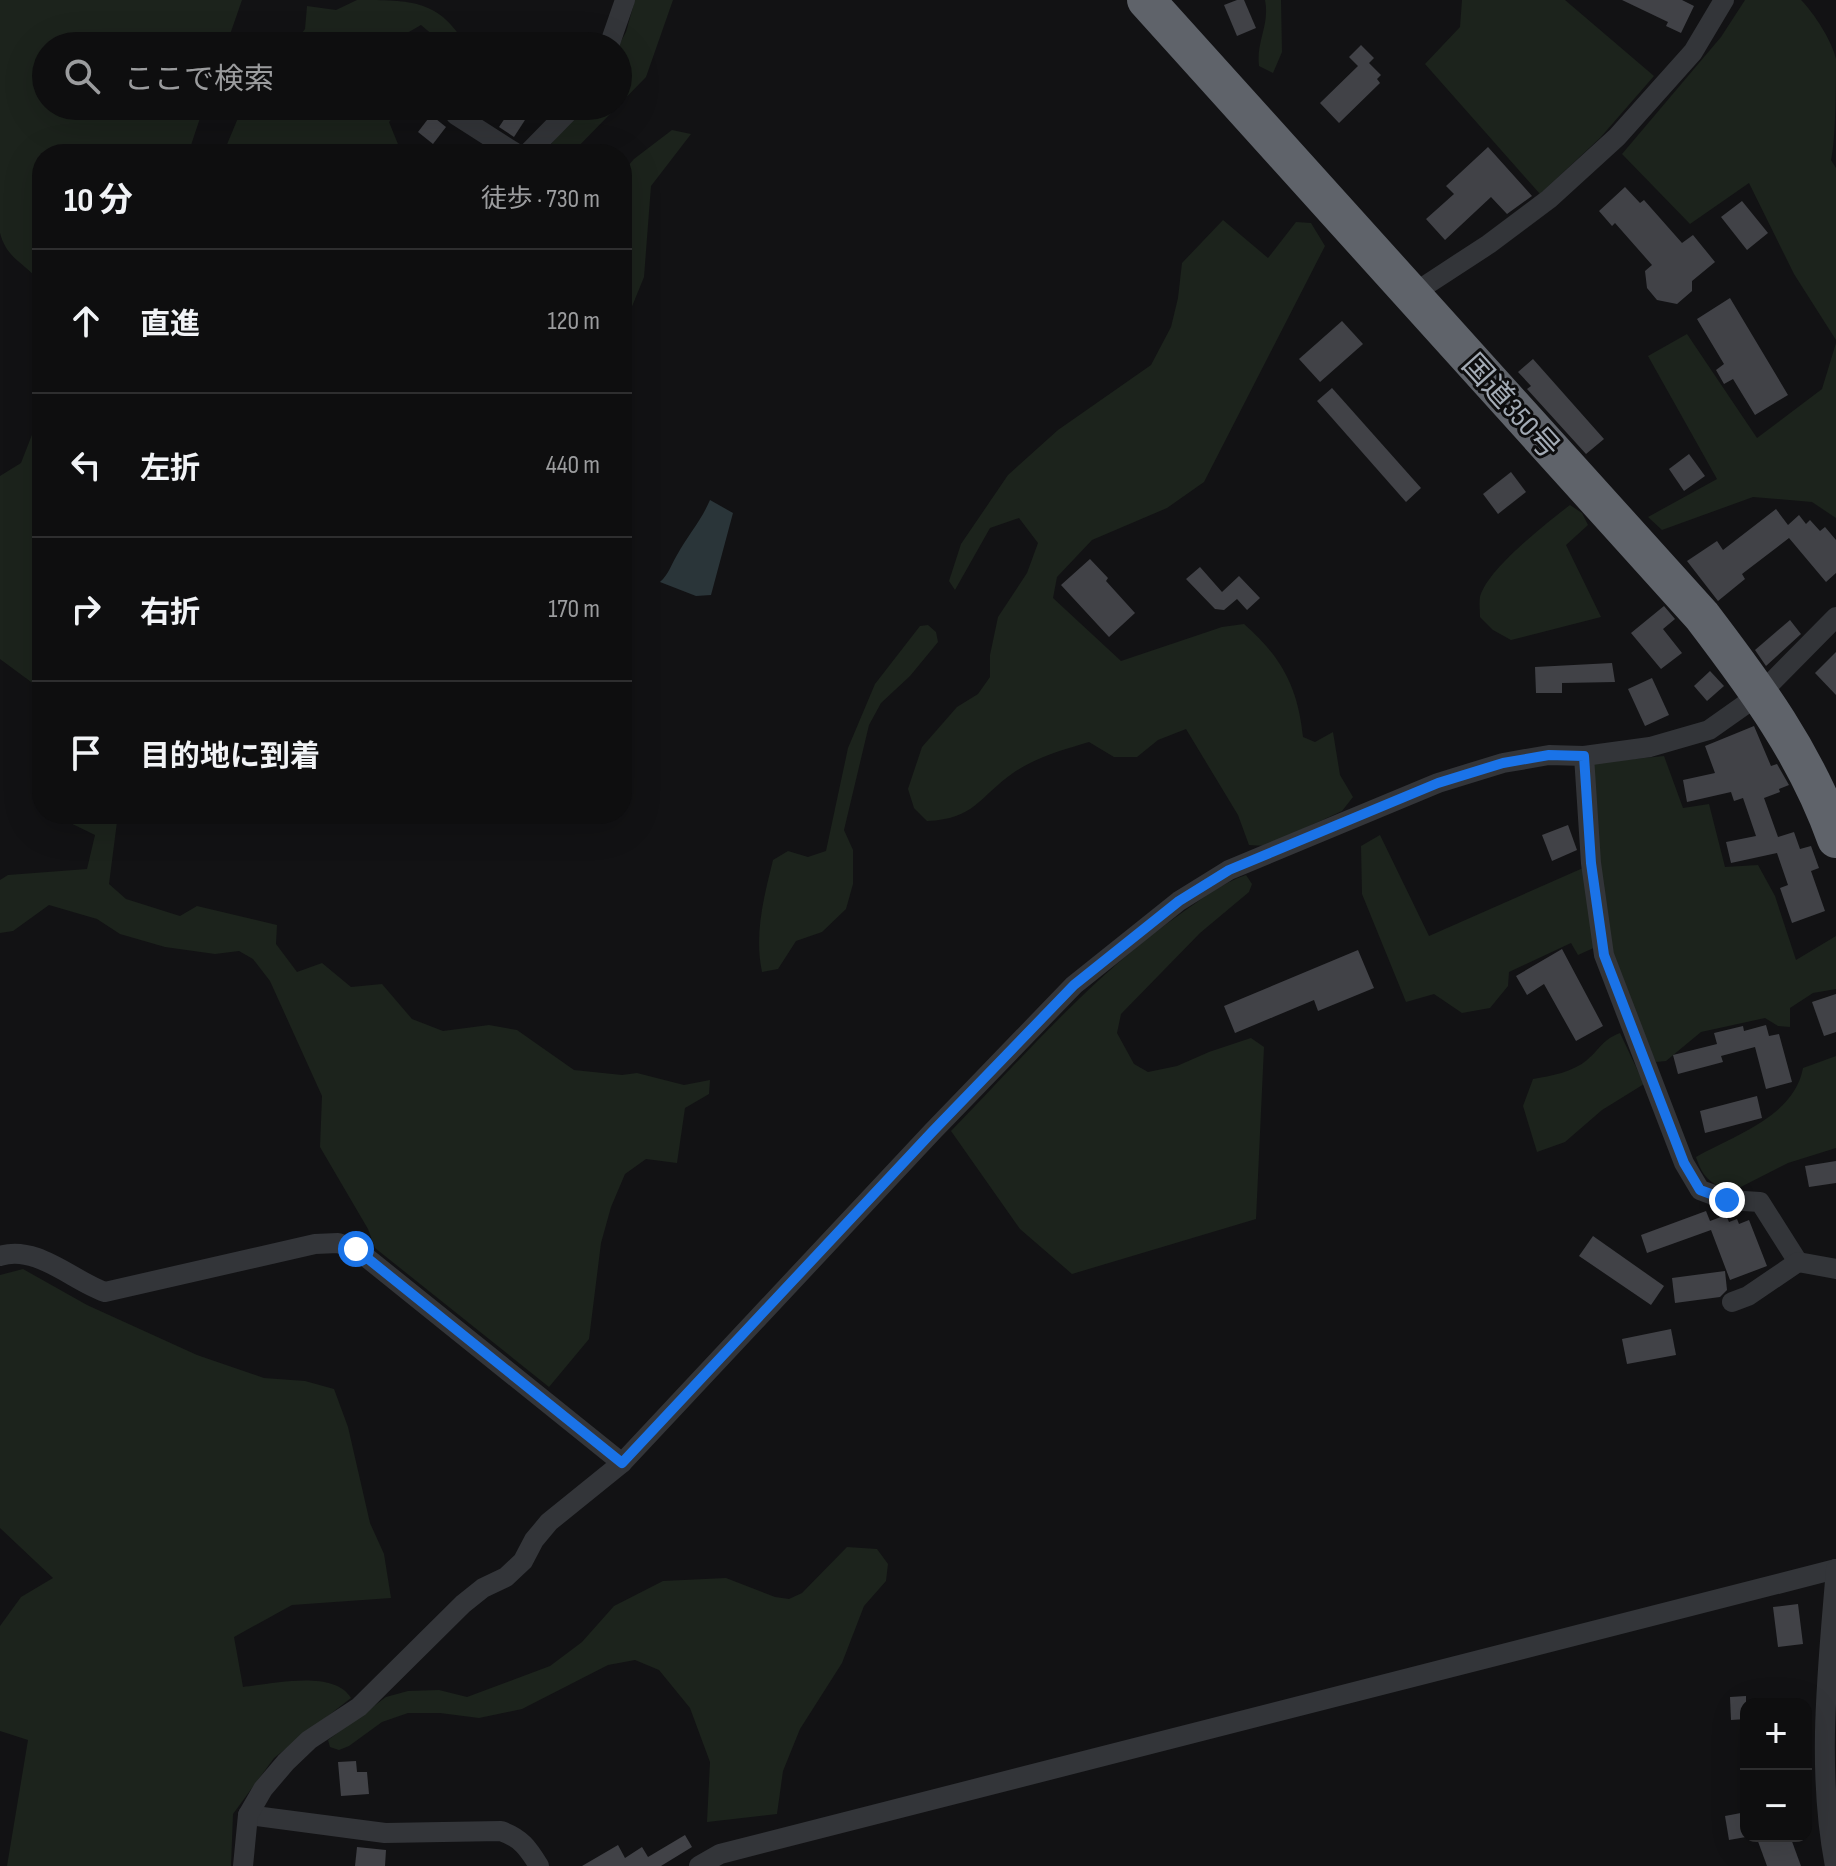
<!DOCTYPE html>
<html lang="ja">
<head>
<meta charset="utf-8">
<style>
  body { margin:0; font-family:"Sofia Sans Condensed","Noto Sans JP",sans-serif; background:#1c1c1d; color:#f1f3f6 }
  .controls { position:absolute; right:24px; bottom:24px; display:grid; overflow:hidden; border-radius:16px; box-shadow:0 8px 32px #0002 }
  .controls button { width:72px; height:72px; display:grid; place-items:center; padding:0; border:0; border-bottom:2px solid #2e2e2f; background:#0e0e0f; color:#f1f3f6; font:40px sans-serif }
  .stop { position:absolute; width:24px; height:24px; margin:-18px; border:6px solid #1a73e8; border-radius:50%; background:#fff }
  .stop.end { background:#1a73e8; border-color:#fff; box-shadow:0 2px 8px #0008 }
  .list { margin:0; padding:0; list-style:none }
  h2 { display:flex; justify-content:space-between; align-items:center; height:104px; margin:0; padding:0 32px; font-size:34px }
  h2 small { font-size:26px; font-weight:400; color:#9b9c9e }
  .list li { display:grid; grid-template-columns:52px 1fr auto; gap:24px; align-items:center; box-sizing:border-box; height:144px; padding:0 32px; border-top:2px solid #2e2e2f }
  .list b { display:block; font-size:30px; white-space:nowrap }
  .list em { font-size:26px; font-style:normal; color:#9b9c9e }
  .icon { flex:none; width:44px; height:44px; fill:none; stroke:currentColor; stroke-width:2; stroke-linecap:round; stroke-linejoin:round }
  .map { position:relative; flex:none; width:1836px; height:1866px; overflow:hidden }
  .search { position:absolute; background:#0e0e0f; box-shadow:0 8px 32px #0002; left:32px; top:32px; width:600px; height:88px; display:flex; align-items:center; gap:20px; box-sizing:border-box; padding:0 28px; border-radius:44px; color:#9b9c9e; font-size:30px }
  .panel { position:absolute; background:#0e0e0f; box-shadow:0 8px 32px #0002; left:32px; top:144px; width:600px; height:680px; border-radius:32px }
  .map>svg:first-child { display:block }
</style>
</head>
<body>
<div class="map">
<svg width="1836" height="1866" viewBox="0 0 1836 1866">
  <rect width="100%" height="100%" fill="#121214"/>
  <g fill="#1c231c">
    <path d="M0 0H242L226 46H46V106H204L188 154H42V284C26 263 7 260 0 233Z"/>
    <path d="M357 0C412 0 440 0 466 46H446L421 25 407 33 396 46H292L305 29 307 6 336 10Z"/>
    <polygon points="635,0 673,0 646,77 571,154 543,154 582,106 618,106 618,47 626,32"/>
    <path d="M1265 0H1281L1282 52 1273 73 1259 66C1256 41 1270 25 1265 0Z"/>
    <polygon points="1462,0 1565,0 1654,76 1600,138 1540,194 1425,64 1460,27"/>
    <path d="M1745 0H1801C1814 13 1832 41 1836 59 1836 79 1836 140 1831 160L1836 168V340L1794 274 1749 183 1690 224 1622 154 1721 37Z"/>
    <polygon points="243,106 403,106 389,122 402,154 223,154"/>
    <polygon points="672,130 691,134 651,186 644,277 622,331 622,173 634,159"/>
    <path d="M1223 220 1268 258 1296 222 1311 223 1325 246 1204 482 1167 508 1092 540 1057 577 1053 598 1121 661 1222 627 1244 624C1282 657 1298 688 1303 737L1315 742 1333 732 1340 775 1353 797 1342 811 1266 846 1249 845 1238 815 1186 729 1158 740 1137 757H1114L1089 742C1063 750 1036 757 1013 773 979 797 975 819 927 821L914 808 908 789 922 747 957 707 978 694 990 677V655L998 617 1027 573 1038 543 1019 518 990 528 955 590 949 581 961 544 1008 475 1058 430 1151 365 1171 327 1178 298 1182 263Z"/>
    <polygon points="1687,334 1757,438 1822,389 1836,343 1836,518 1812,502 1753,497 1662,530 1648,517 1717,479 1648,356"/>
    <polygon points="42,409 42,690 0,659 0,476 21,463"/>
    <path d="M1570 505 1582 513 1588 525 1566 545 1601 617 1511 640 1493 630 1480 617C1480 611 1479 603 1480 597 1487 569 1547 523 1570 505Z"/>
    <path d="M928 625 936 632 938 642 910 676 881 703 869 725 844 830 853 850V884L846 909 822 932 796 941 778 969 762 972C754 933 764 897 773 860L788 851 808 857 826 851 848 748 875 684 920 626Z"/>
    <path d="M1664 756 1683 808 1709 804 1725 867 1758 865 1775 896 1796 960 1836 936V989L1813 993 1790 1008V1027L1778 1026 1765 1018 1701 1032 1666 1061 1656 1062C1638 1027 1620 986 1611 947 1597 887 1596 824 1594 763Z"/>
    <polygon points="52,814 118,814 109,884 126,899 180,916 197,906 277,925 276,944 297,972 322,963 351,987 382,984 412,1019 443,1031 489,1025 517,1030 574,1070 622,1075 637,1073 684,1085 710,1080 709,1094 685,1108 677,1163 646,1159 625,1174 611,1207 601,1243 589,1339 549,1387 375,1248 368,1229 320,1147 322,1096 270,981 253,959 239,951 215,954 165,947 120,934 97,919 49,905 13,931 0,933 0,880 8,875 87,869 95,835"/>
    <polygon points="1380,835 1429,936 1583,868 1598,946 1578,955 1571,943 1509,972 1508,986 1490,1008 1462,1013 1434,994 1406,1002 1362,894 1361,846"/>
    <path d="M1246 875 1252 884 1249 892 1200 933 1121 1014 1117 1033 1134 1064 1148 1072 1177 1066 1209 1052 1251 1038 1264 1047 1256 1219 1072 1274 1020 1229 951 1131C1025 1055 1095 973 1183 912 1203 898 1222 883 1246 875Z"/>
    <path d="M1620 1033 1644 1084 1602 1110 1565 1142 1537 1152 1523 1106 1533 1079C1551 1076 1573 1072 1587 1060 1601 1048 1602 1040 1620 1033Z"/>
    <path d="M1836 1056V1148L1788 1163 1733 1191C1712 1185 1703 1179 1696 1157 1734 1135 1794 1117 1803 1068Z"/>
    <path d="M23 1269 87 1305 197 1355 264 1378 305 1381 334 1389 348 1427 370 1523 384 1554 391 1598 292 1605 234 1637 243 1687C272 1684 334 1669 351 1698L274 1758 233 1814 231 1866H7L28 1740 0 1731V1626L21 1597 53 1578 0 1528V1275Z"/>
    <polygon points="847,1547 877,1549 888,1564 886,1581 864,1606 842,1663 800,1729 783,1771 777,1814 707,1822 710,1762 690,1708 659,1670 635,1660 608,1665 522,1709 479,1718 440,1713 408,1713 382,1722 349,1746 339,1750 330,1747 328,1740 386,1697 408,1691 439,1690 467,1697 550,1666 582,1642 614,1606 663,1581 726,1578 775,1597 789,1599 802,1593"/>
  </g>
  <path fill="#2a3539" d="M710 500 733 513 711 595 696 596 660 582C669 574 671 565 677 555 688 535 701 521 710 500Z"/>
  <g fill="#414247">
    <polygon points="1237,0 1244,0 1256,28 1237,36 1224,5"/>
    <polygon points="1622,0 1682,0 1694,6 1681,33 1666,26 1668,22"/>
    <polygon points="1361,45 1374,58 1369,63 1381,75 1377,79 1380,83 1339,123 1320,103 1358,66 1349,57"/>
    <polygon points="513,106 534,106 514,137 499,127"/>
    <polygon points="431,115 446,127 433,144 418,132"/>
    <polygon points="1488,147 1532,196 1507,214 1491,197 1445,240 1426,219 1454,194 1446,186"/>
    <polygon points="1625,187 1640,203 1644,200 1682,243 1693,235 1715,262 1692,281 1692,291 1677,304 1657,300 1647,288 1645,271 1652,265 1615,223 1612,226 1599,211"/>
    <polygon points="1742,201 1768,233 1747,250 1721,217"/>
    <polygon points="1730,298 1788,395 1755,415 1733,379 1724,384 1716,370 1724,364 1697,319"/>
    <polygon points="1342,321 1363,344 1320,382 1299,359"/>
    <polygon points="1533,359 1604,439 1586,454 1527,389 1531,386 1518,372"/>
    <polygon points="1332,388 1421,488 1406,502 1317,401"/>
    <polygon points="1689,454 1705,476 1684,491 1669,469"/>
    <polygon points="1511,472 1526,492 1498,514 1483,494"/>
    <polygon points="1776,509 1788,525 1799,515 1806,524 1810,520 1820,531 1825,527 1836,540 1836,573 1826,582 1789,538 1742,574 1745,579 1718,601 1687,561 1717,541 1723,550"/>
    <polygon points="1090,559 1108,578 1106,581 1135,613 1109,637 1061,585"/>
    <polygon points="1200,567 1222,592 1239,576 1260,598 1247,610 1237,599 1224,610 1215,609 1186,579"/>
    <polygon points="1664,606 1675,619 1663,629 1682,653 1661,669 1631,633"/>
    <polygon points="1790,620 1801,634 1766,666 1755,650"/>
    <polygon points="1836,652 1836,695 1815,673"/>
    <polygon points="1612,663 1615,682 1562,683 1562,693 1536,693 1535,667"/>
    <polygon points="1710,671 1724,686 1707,701 1694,686"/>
    <polygon points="1652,678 1669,715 1645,726 1628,689"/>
    <polygon points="1754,726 1771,766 1777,764 1789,785 1779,789 1780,792 1764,798 1778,837 1794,832 1800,849 1811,846 1819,868 1811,871 1825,911 1792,923 1780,888 1788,885 1777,853 1731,863 1726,842 1756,836 1743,798 1734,801 1731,792 1687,802 1683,780 1715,773 1705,746"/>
    <polygon points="1568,825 1577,850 1552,861 1542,835"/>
    <polygon points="1562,949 1603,1026 1576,1041 1544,984 1527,995 1516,976"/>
    <polygon points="1358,950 1374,988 1318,1011 1314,1000 1235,1033 1224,1006"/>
    <polygon points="1836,994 1836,1032 1824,1036 1812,1002"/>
    <polygon points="1766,1025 1769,1036 1779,1034 1792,1082 1766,1089 1755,1047 1721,1056 1723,1062 1678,1074 1673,1055 1717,1044 1714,1033 1743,1026 1744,1031"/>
    <polygon points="1757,1096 1762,1118 1705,1133 1700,1111"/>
    <polygon points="1836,1161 1836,1183 1809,1187 1805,1166"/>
    <polygon points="1706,1211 1710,1221 1726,1215 1729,1222 1737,1219 1739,1224 1749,1220 1767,1266 1730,1280 1711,1230 1647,1253 1641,1235"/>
    <polygon points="1593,1236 1664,1286 1651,1305 1579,1256"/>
    <polygon points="1725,1271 1727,1290 1720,1297 1675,1303 1672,1278"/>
    <polygon points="1671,1329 1676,1355 1627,1364 1622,1339"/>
    <polygon points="1798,1604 1803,1644 1778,1647 1773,1607"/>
    <polygon points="1746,1696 1746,1719 1731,1720 1730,1697"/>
    <polygon points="356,1761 357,1772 367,1772 369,1794 341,1796 338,1762"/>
    <polygon points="1746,1812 1746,1837 1729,1840 1725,1816"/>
    <polygon points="685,1835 692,1847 661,1866 582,1866 618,1845 625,1858 642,1847 648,1857"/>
    <polygon points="1756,1836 1790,1836 1801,1866 1767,1866"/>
    <polygon points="357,1847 386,1850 385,1866 355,1866"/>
  </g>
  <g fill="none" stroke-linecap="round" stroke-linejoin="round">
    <g stroke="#333539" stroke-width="20">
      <polyline points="609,46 625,0"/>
      <polyline points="456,115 517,154"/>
      <polyline points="527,154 574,106"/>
      <polyline points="1411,295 1489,244 1549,199 1617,137 1693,52 1724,0"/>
      <polyline points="1584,756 1591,863 1604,955 1684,1163 1700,1190 1727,1200 1760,1202 1798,1262"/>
      <path d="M0 1256C36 1244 73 1281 105 1292L315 1244 338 1243 356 1249 622 1463"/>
      <polyline points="1732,1302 1748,1296 1798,1262 1836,1269"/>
      <path d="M248 1815 385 1833 501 1831C521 1838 528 1848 539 1866"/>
      <polyline points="243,1866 248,1815 263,1789 286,1762 309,1740 359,1707 463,1604 483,1588 506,1577 523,1561 534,1540 549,1522 622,1463 933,1131 1074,985 1179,901 1229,870 1438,783 1503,763 1549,755 1584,756 1650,747 1709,730 1760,694 1836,617"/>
      <polyline points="699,1866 720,1854 1836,1569"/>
      <path d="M1835 1866C1816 1768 1828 1667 1836 1569"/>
    </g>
    <path stroke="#5f636a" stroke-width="38" d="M1146 0 1702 616C1756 687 1806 754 1836 839"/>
  </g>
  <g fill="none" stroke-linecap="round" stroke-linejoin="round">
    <polyline stroke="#1a73e8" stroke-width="10" points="356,1249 622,1463 933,1131 1074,985 1179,901 1229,870 1438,783 1503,763 1549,755 1584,756 1591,863 1604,955 1684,1163 1700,1190 1727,1200"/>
  </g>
  <g text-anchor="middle" stroke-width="6" stroke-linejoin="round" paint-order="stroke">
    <g font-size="30" fill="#a3abb5" stroke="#0d0d0e">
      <text transform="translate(1511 406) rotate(48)" y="10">国道350号</text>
    </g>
  </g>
</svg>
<div class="controls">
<button>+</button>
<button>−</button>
</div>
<div class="stop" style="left:356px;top:1249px"></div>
<div class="stop end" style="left:1727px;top:1200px"></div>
<div class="search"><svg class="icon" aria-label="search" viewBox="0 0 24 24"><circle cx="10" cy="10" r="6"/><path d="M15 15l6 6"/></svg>ここで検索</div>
<section class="panel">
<h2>10 分<small>徒歩 · 730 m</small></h2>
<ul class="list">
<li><svg class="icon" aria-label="ahead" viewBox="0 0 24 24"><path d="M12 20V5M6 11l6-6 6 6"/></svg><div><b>直進</b></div><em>120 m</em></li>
<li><svg class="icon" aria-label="left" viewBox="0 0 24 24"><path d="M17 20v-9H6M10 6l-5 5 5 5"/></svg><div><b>左折</b></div><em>440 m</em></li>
<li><svg class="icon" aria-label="right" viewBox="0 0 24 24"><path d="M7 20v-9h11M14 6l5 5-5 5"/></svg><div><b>右折</b></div><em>170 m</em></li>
<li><svg class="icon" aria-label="arrive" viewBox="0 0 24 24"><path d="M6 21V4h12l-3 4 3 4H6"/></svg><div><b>目的地に到着</b></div></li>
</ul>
</section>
</div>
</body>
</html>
